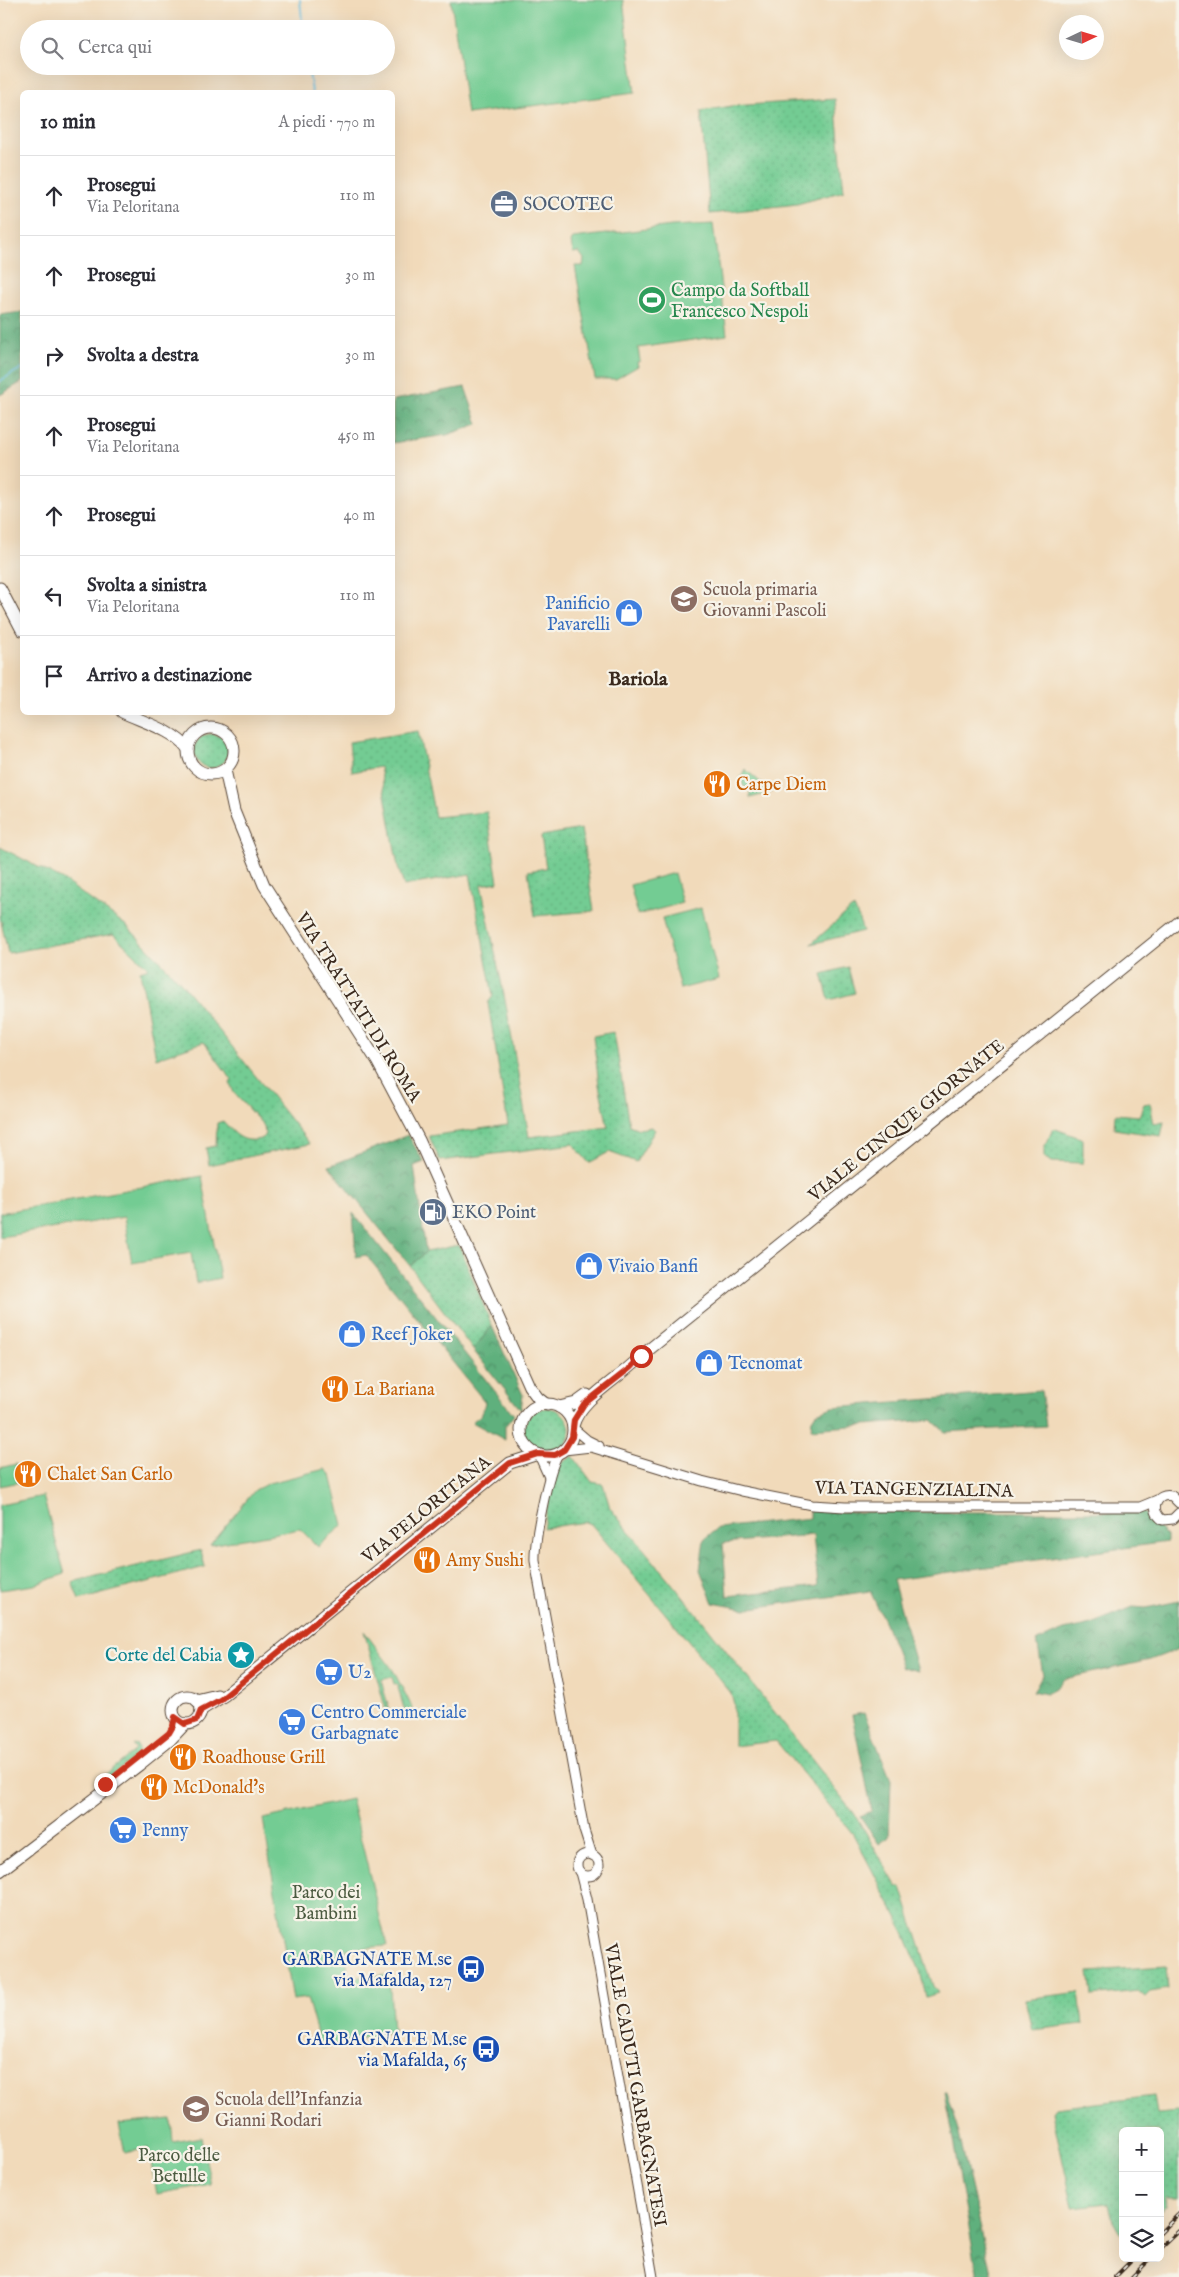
<!DOCTYPE html>
<html lang="it">
<head>
<meta charset="utf-8">
<style>
  body { margin:0; font-family:"IM FELL English",serif; background:#f2f2f3; color:#2b2b33 }
  .controls { position:absolute; right:15px; bottom:15px; display:grid; overflow:hidden; border-radius:8px; box-shadow:0 5px 20px #0002 }
  .controls button { width:45px; height:45px; display:grid; place-items:center; padding:0; border:0; border-bottom:1px solid #e1e1e2; background:#fff; color:#2b2b33; font:25px sans-serif }
  .compass { position:absolute; left:1059px; top:15px; width:45px; height:45px; border-radius:50%; background:#fff; box-shadow:0 5px 20px #0002; rotate:86deg }
  .stop { position:absolute; width:15px; height:15px; margin:-11px; border:4px solid #c8321e; border-radius:50%; background:#fff }
  .stop.end { background:#c8321e; border-color:#fff; box-shadow:0 1px 5px #0008 }
  .list { margin:0; padding:0; list-style:none }
  h2 { display:flex; justify-content:space-between; align-items:center; height:65px; margin:0; padding:0 20px; font-size:21px }
  h2 small { font-size:16px; font-weight:400; color:#7c7c81 }
  .list li { display:grid; grid-template-columns:32px 1fr auto; gap:15px; align-items:center; box-sizing:border-box; height:80px; padding:0 20px; border-top:1px solid #e1e1e2 }
  .list b { display:block; font-size:19px; white-space:nowrap }
  .list p { margin:0; font-size:16px; white-space:nowrap; color:#7c7c81 }
  .list em { font-size:16px; font-style:normal; color:#7c7c81 }
  .icon { flex:none; width:28px; height:28px; fill:none; stroke:currentColor; stroke-width:2; stroke-linecap:round; stroke-linejoin:round }
  .map { position:relative; flex:none; width:1179px; height:2277px; overflow:hidden }
  .search { position:absolute; background:#fff; box-shadow:0 5px 20px #0002; left:20px; top:20px; width:375px; height:55px; display:flex; align-items:center; gap:12px; box-sizing:border-box; padding:0 18px; border-radius:28px; color:#7c7c81; font-size:19px }
  .panel { position:absolute; background:#fff; box-shadow:0 5px 20px #0002; left:20px; top:90px; width:375px; height:625px; border-radius:8px }
  .map>svg:first-child { display:block }
</style>
</head>
<body>
<div class="map">
<svg width="1179" height="2277" viewBox="0 0 1179 2277">
  <defs>
    <pattern id="grass-dots" width="8" height="8" patternUnits="userSpaceOnUse" patternTransform="scale(1.25)"><rect width="8" height="8" fill="#73cc93"/><path d="M2 2h.1M6 6h.1" fill="none" stroke="#64af7e" stroke-width="1.8" stroke-linecap="round"/></pattern>
    <pattern id="forest-crowns" width="20" height="18" patternUnits="userSpaceOnUse" patternTransform="scale(1.25)"><rect width="20" height="18" fill="#5eb07d"/><path d="M2 6a3 3 0 1 1 6 0M12 15a3 3 0 1 1 6 0" fill="none" stroke="#4f8f66"/></pattern>
  </defs>
  <rect width="100%" height="100%" fill="#f7f3e8"/>
  <filter id="ink" filterUnits="userSpaceOnUse"><feTurbulence type="fractalNoise" baseFrequency=".02" numOctaves="2"/><feDisplacementMap in="SourceGraphic" scale="10" xChannelSelector="R" yChannelSelector="G"/><feConvolveMatrix kernelMatrix="1 2 1 2 8 2 1 2 1" color-interpolation-filters="sRGB"/></filter>
  <filter id="wash" filterUnits="userSpaceOnUse"><feTurbulence type="fractalNoise" baseFrequency=".0096" numOctaves="4" result="noise"/><feDisplacementMap in="SourceGraphic" scale="20" xChannelSelector="R" yChannelSelector="G"/><feGaussianBlur stdDeviation="1.12" result="paint"/><feColorMatrix in="noise" values="0 0 0 0 0 0 0 0 0 0 0 0 0 0 0 0 0 1.4 0 .05"/><feComposite in="paint" operator="in"/></filter>
  <g filter="url(#wash)">
    <rect width="100%" height="100%" fill="#f1daba"/>
    <g fill="url(#grass-dots)" stroke="#577b58">
      <polygon points="835,99 844,191 797,204 710,214 701,111 732,106"/>
      <polygon points="418,731 435,817 487,812 498,882 481,885 506,1005 529,1137 608,1127 599,1085 593,1036 614,1032 629,1125 639,1129 652,1127 655,1130 636,1162 609,1152 589,1163 573,1144 440,1161 429,1136 508,1125 488,1003 493,996 470,874 404,886 398,867 380,767 352,772 349,742"/>
      <circle cx="211" cy="751" r="17"/>
      <polygon points="745,769 772,792 750,798 750,789 743,786 740,779"/>
      <polygon points="581,829 594,911 535,916 528,871 546,868 541,836"/>
      <path d="M0 847 63 880 127 926 182 984 310 1144 209 1165 206 1148 216 1146 217 1123 223 1121C235 1134 243 1145 263 1138L265 1134 264 1126 234 1093 230 1083 232 1080 204 1042 156 1058 140 971 149 968 113 934 8 953 0 917Z"/>
      <polygon points="852,908 855,909 863,931 811,944"/>
      <polygon points="848,967 855,993 829,1000 822,974"/>
      <polygon points="1150,1103 1154,1124 1164,1122 1161,1136 1114,1129 1115,1114 1139,1116 1144,1104"/>
      <polygon points="1053,1128 1083,1139 1083,1163 1051,1162 1044,1157 1044,1145 1047,1143"/>
      <polygon points="459,1245 492,1326 473,1350 410,1266 426,1252"/>
      <circle cx="547" cy="1431" r="23"/>
      <polygon points="573,1456 592,1482 603,1484 610,1508 706,1625 854,1813 897,1887 901,1887 933,1986 938,1993 926,1997 920,1971 898,1919 853,1834 776,1741 734,1746 734,1704 731,1693 591,1524 586,1522 543,1528 554,1473 557,1466"/>
      <polygon points="201,1550 205,1567 79,1600 72,1582"/>
      <polygon points="364,1631 393,1670 412,1707 410,1713 402,1716 401,1713 405,1712 397,1684 394,1684 392,1677 381,1680 391,1716 396,1715 396,1717 390,1718 387,1714"/>
      <polygon points="136,1744 139,1749 137,1755 105,1781 103,1780 105,1778 104,1776 136,1750 133,1746"/>
      <polygon points="1166,1966 1168,1989 1150,1992 1145,1997 1138,1991 1092,1996 1089,1971"/>
      <polygon points="1079,1992 1083,2024 1032,2030 1025,1999"/>
      <polygon points="1154,2096 1157,2114 1179,2112 1179,2197 1166,2197 1167,2206 1160,2212 1160,2131 1123,2131 1123,2237 1111,2216 1108,2203 1073,2207 1052,2112 1055,2108"/>
    </g>
    <g fill="url(#forest-crowns)" stroke="#4c6d4e" fill-rule="evenodd">
      <polygon points="22,312 22,382 0,395 0,315"/>
      <polygon points="465,387 478,424 447,435 393,443 393,400"/>
      <polygon points="408,1135 424,1162 414,1166 426,1252 410,1266 329,1166"/>
      <polygon points="353,1213 514,1415 505,1426 505,1440 472,1422 482,1414 485,1402 366,1255 356,1257"/>
      <polygon points="492,1326 523,1395 521,1410 473,1350"/>
      <polygon points="1041,1390 1046,1426 945,1432 932,1420 811,1429 812,1419 816,1413 833,1407"/>
      <path d="M810 1509 843 1512H1143L1167 1536V1542L893 1580 918 1671 902 1667 885 1623 870 1591 745 1609 713 1603 700 1570 704 1539 718 1528 810 1518ZM813 1535 818 1586 727 1596 723 1543Z"/>
      <polygon points="1179,1601 1179,1649 1150,1660 1064,1679 1057,1687 1046,1694 1033,1691 1043,1675 1037,1641 1064,1630 1091,1624 1133,1607 1146,1608"/>
      <polygon points="864,1713 891,1780 889,1837 879,1844 860,1816 872,1811 852,1715"/>
      <polygon points="944,2092 946,2092 958,2130 992,2277 978,2277"/>
    </g>
    <g fill="#73cc93" stroke="#577b58">
      <polygon points="451,0 623,0 635,93 467,114"/>
      <polygon points="713,224 727,335 638,348 640,361 637,362 638,366 616,379 595,379 575,266 583,266 584,259 579,252 573,253 571,242 573,238 672,226"/>
      <polygon points="674,873 682,903 638,915 630,885"/>
      <polygon points="701,908 719,979 680,989 662,918"/>
      <polygon points="202,1176 220,1278 196,1283 191,1253 132,1263 124,1217 0,1237 0,1213"/>
      <polygon points="16,1464 20,1482 0,1486 0,1468"/>
      <polygon points="325,1469 331,1475 343,1525 318,1547 300,1529 210,1545 255,1490 269,1483"/>
      <polygon points="43,1496 65,1574 34,1585 0,1590 0,1505"/>
      <polygon points="351,1799 387,1946 346,1949 348,1978 389,1975 393,2031 321,2048 307,1998 293,2000 263,1819"/>
      <polygon points="171,2119 173,2142 201,2137 211,2184 157,2194 148,2148 125,2153 119,2124"/>
    </g>
    <g fill="none" stroke-linecap="round" stroke-linejoin="round">
      <g stroke="#62bee0" stroke-width="2">
        <polyline points="300,0 303,29"/>
        <polyline points="308,66 312,92"/>
        <polyline points="0,381 22,368"/>
      </g>
    </g>
  </g>
  <g filter="url(#ink)">
    <g fill="none" stroke-linecap="round" stroke-linejoin="round">
      <defs>
        <g id="minor">
          <polyline points="573,1428 587,1440 599,1446"/>
          <polyline points="564,1450 591,1447 702,1481 742,1491 812,1505 845,1507 1140,1507 1157,1500"/>
          <path d="M558 1454C548 1471 534 1541 535 1561L584 1830 592 1855"/>
          <polyline points="539,1455 549,1477"/>
          <path d="M1179 1503 1172 1496C1156 1492 1149 1511 1163 1520L1173 1519 1179 1513"/>
          <circle cx="588" cy="1865" r="11"/>
          <polyline points="580,1872 587,1899 653,2277"/>
        </g>
        <g id="major">
          <polyline points="0,588 22,630"/>
          <path d="M122 712C143 722 174 730 188 749"/>
          <circle cx="211" cy="751" r="23"/>
          <polyline points="225,770 234,811 264,885 377,1061 419,1140 529,1386 538,1398 547,1405"/>
          <circle cx="547" cy="1430" r="26"/>
          <polyline points="559,1407 576,1403 587,1395"/>
          <path d="M573 1426C580 1398 621 1378 641 1356L1179 922"/>
          <circle cx="187" cy="1710" r="14"/>
          <polyline points="196,1700 217,1695"/>
          <polyline points="201,1710 225,1695 510,1463 538,1454"/>
          <polyline points="0,1871 139,1765 170,1740 185,1724"/>
        </g>
      </defs>
      <use href="#minor" stroke="#564435" stroke-width="11"/>
      <use href="#major" stroke="#564435" stroke-width="13"/>
      <use href="#minor" stroke="#fff" stroke-width="9"/>
      <use href="#major" stroke="#fff" stroke-width="11"/>
      <defs>
        <g id="rail">
          <polyline points="1160,2233 1179,2214"/>
          <polyline points="1160,2249 1179,2231"/>
          <polyline points="1115,2277 1134,2258"/>
          <polyline points="1132,2277 1151,2258"/>
        </g>
      </defs>
      <use href="#rail" stroke="#3b2a1e" stroke-width="4"/>
      <use href="#rail" stroke="#f7f3e8" stroke-width="2" stroke-dasharray="5.5" stroke-linecap="butt"/>
    </g>
  </g>
  <g fill="none" stroke-linecap="round" stroke-linejoin="round" filter="url(#ink)">
    <polyline stroke="#c8321e" stroke-width="6" points="105,1784 169,1733 173,1726 175,1717 185,1724 197,1720 201,1710 220,1700 510,1463 538,1454 555,1455 564,1450 572,1437 574,1420 584,1404 630,1368 641,1356"/>
  </g>
  <defs>
    <symbol id="office-disc" viewBox="-11 -11 22 22"><circle r="9.5" fill="#5c6f8a" stroke="#f7f3e8"/><path d="M-6-3h4V-5.5h4V-3h4V5H-6ZM-1-4.5V-3h2v-1.5ZM-6 0V1H6V0Z" fill="#fff"/></symbol>
    <symbol id="stadium-disc" viewBox="-11 -11 22 22"><circle r="9.5" fill="#2e9e5b" stroke="#f7f3e8"/><path d="M0-5a6.5 5 0 1 0 0 10a6.5 5 0 1 0 0-10ZM-3.5-1.8h7v3.6h-7Z" fill="#fff"/></symbol>
    <symbol id="school-disc" viewBox="-11 -11 22 22"><circle r="9.5" fill="#8d6e63" stroke="#f7f3e8"/><path d="M0-5L7-2L0 1L-7-2ZM-4 1L0 2.5L4 1V4Q0 6-4 4Z" fill="#fff"/></symbol>
    <symbol id="shop-disc" viewBox="-11 -11 22 22"><circle r="9.5" fill="#3f7fe0" stroke="#f7f3e8"/><path d="M-5-2.5h2.3a2.7 3.5 0 0 1 5.4 0H5L5.5 6h-11ZM-1.5-2.5h3a1.5 2.3 0 0 0-3 0Z" fill="#fff"/></symbol>
    <symbol id="restaurant-disc" viewBox="-11 -11 22 22"><circle r="9.5" fill="#e8710a" stroke="#f7f3e8"/><path d="M-5-6h1v4h1v-4h1v4h1v-4h1v5L-1.5 .5V6h-2V.5L-5-1ZM5-6V6H3V1.5H1.5Q1.5-4 5-6Z" fill="#fff"/></symbol>
    <symbol id="fuel-disc" viewBox="-11 -11 22 22"><circle r="9.5" fill="#5c6f8a" stroke="#f7f3e8"/><path d="M-5.5-6h7V0h2V4h1.3V-2.5L3-4.5l.8-.8L6-3V5H2.5V1h-1V6h-7ZM-4.2-4.7v3.2H.2V-4.7Z" fill="#fff"/></symbol>
    <symbol id="sight-disc" viewBox="-11 -11 22 22"><circle r="9.5" fill="#0f9aa8" stroke="#f7f3e8"/><path d="M0-6L1.8-2.2L6-1.7L2.9 1.2L3.7 5.4L0 3.3L-3.7 5.4L-2.9 1.2L-6-1.7L-1.8-2.2Z" fill="#fff"/></symbol>
    <symbol id="supermarket-disc" viewBox="-11 -11 22 22"><circle r="9.5" fill="#3f7fe0" stroke="#f7f3e8"/><path d="M-6-5.5h2.5l.6 2H6L4.5 2H-2.5L-4.4-4H-6ZM-1.5 3.2a1.3 1.3 0 1 0 .1 0ZM3 3.2a1.3 1.3 0 1 0 .1 0Z" fill="#fff"/></symbol>
    <symbol id="bus-disc" viewBox="-11 -11 22 22"><circle r="9.5" fill="#1a4fb4" stroke="#f7f3e8"/><path d="M-5-6H5V4H4V6H2V4H-2V6H-4V4H-5ZM-3.5-4V0h7V-4ZM-3.5 1.2v1.5H-2V1.2ZM2 1.2v1.5H3.5V1.2Z" fill="#fff"/></symbol>
  </defs>
  <g fill-rule="evenodd">
    <use href="#office-disc" x="488" y="188" width="32" height="32"/>
    <use href="#stadium-disc" x="636" y="284" width="32" height="32"/>
    <use href="#school-disc" x="668" y="583" width="32" height="32"/>
    <use href="#shop-disc" x="613" y="597" width="32" height="32"/>
    <use href="#restaurant-disc" x="701" y="768" width="32" height="32"/>
    <use href="#fuel-disc" x="417" y="1196" width="32" height="32"/>
    <use href="#shop-disc" x="573" y="1250" width="32" height="32"/>
    <use href="#shop-disc" x="336" y="1318" width="32" height="32"/>
    <use href="#shop-disc" x="693" y="1347" width="32" height="32"/>
    <use href="#restaurant-disc" x="319" y="1373" width="32" height="32"/>
    <use href="#restaurant-disc" x="12" y="1458" width="32" height="32"/>
    <use href="#restaurant-disc" x="411" y="1544" width="32" height="32"/>
    <use href="#sight-disc" x="225" y="1639" width="32" height="32"/>
    <use href="#supermarket-disc" x="313" y="1656" width="32" height="32"/>
    <use href="#supermarket-disc" x="276" y="1706" width="32" height="32"/>
    <use href="#restaurant-disc" x="167" y="1741" width="32" height="32"/>
    <use href="#restaurant-disc" x="138" y="1771" width="32" height="32"/>
    <use href="#supermarket-disc" x="107" y="1814" width="32" height="32"/>
    <use href="#bus-disc" x="455" y="1953" width="32" height="32"/>
    <use href="#bus-disc" x="470" y="2033" width="32" height="32"/>
    <use href="#school-disc" x="180" y="2093" width="32" height="32"/>
  </g>
  <g text-anchor="middle" stroke-width="4.5" stroke-linejoin="round" paint-order="stroke">
    <g font-size="18" fill="#4e5e75" stroke="#f7f3e8" text-anchor="start">
      <text x="523" y="210">SOCOTEC</text>
      <text x="452" y="1218">EKO Point</text>
    </g>
    <g font-size="18" fill="#27864d" stroke="#f7f3e8" text-anchor="start">
      <text x="671" y="296">Campo da Softball<tspan x="671" dy="21">Francesco Nespoli</tspan></text>
    </g>
    <g font-size="18" fill="#785e54" stroke="#f7f3e8" text-anchor="start">
      <text x="703" y="595">Scuola primaria<tspan x="703" dy="21">Giovanni Pascoli</tspan></text>
      <text x="215" y="2105">Scuola dell'Infanzia<tspan x="215" dy="21">Gianni Rodari</tspan></text>
    </g>
    <g font-size="18" fill="#366cbe" stroke="#f7f3e8" text-anchor="start">
      <text x="610" y="609" text-anchor="end">Panificio<tspan x="610" dy="21">Pavarelli</tspan></text>
      <text x="608" y="1272">Vivaio Banfi</text>
      <text x="371" y="1340">Reef Joker</text>
      <text x="728" y="1369">Tecnomat</text>
      <text x="348" y="1678">U2</text>
      <text x="311" y="1718">Centro Commerciale<tspan x="311" dy="21">Garbagnate</tspan></text>
      <text x="142" y="1836">Penny</text>
    </g>
    <g font-size="18" fill="#c56008" stroke="#f7f3e8" text-anchor="start">
      <text x="736" y="790">Carpe Diem</text>
      <text x="354" y="1395">La Bariana</text>
      <text x="47" y="1480">Chalet San Carlo</text>
      <text x="446" y="1566">Amy Sushi</text>
      <text x="202" y="1763">Roadhouse Grill</text>
      <text x="173" y="1793">McDonald's</text>
    </g>
    <g font-size="18" fill="#3b2a1e" stroke="#f7f3e8">
      <text transform="translate(359 1007) rotate(58)" y="6">VIA TRATTATI DI ROMA</text>
      <text transform="translate(906 1120) rotate(-39)" y="6">VIALE CINQUE GIORNATE</text>
      <text transform="translate(914 1489) rotate(1)" y="6">VIA TANGENZIALINA</text>
      <text transform="translate(426 1509) rotate(-39)" y="6">VIA PELORITANA</text>
      <text transform="translate(636 2085) rotate(80)" y="6">VIALE CADUTI GARBAGNATESI</text>
    </g>
    <g font-size="18" fill="#0d838f" stroke="#f7f3e8" text-anchor="end">
      <text x="222" y="1661">Corte del Cabia</text>
    </g>
    <g font-size="18" fill="#4c5b41" stroke="#f7f3e8">
      <text x="326" y="1898">Parco dei<tspan x="326" dy="21">Bambini</tspan></text>
      <text x="179" y="2161">Parco delle<tspan x="179" dy="21">Betulle</tspan></text>
    </g>
    <g font-size="18" fill="#164399" stroke="#f7f3e8" text-anchor="end">
      <text x="452" y="1965">GARBAGNATE M.se<tspan x="452" dy="21">via Mafalda, 127</tspan></text>
      <text x="467" y="2045">GARBAGNATE M.se<tspan x="467" dy="21">via Mafalda, 65</tspan></text>
    </g>
    <g font-size="20" font-weight="bold" fill="#3b2a1e" stroke="#f7f3e8">
      <text x="638" y="685">Bariola</text>
    </g>
  </g>
</svg>
<div class="controls">
<button>+</button>
<button>−</button>
<button><svg class="icon" aria-label="layers" viewBox="0 0 24 24"><path d="M12 4l9 5-9 5-9-5zM3 14l9 5 9-5"/></svg></button>
</div>
<svg class="compass" viewBox="-18 -18 36 36"><path d="M0-13l5 13h-10z" fill="#e53935"/><path d="M0 13l5-13h-10z" fill="#7c7c81"/></svg>
<div class="stop" style="left:641px;top:1356px"></div>
<div class="stop end" style="left:105px;top:1784px"></div>
<div class="search"><svg class="icon" aria-label="search" viewBox="0 0 24 24"><circle cx="10" cy="10" r="6"/><path d="M15 15l6 6"/></svg>Cerca qui</div>
<section class="panel">
<h2>10 min<small>A piedi · 770 m</small></h2>
<ul class="list">
<li><svg class="icon" aria-label="ahead" viewBox="0 0 24 24"><path d="M12 20V5M6 11l6-6 6 6"/></svg><div><b>Prosegui</b><p>Via Peloritana</p></div><em>110 m</em></li>
<li><svg class="icon" aria-label="ahead" viewBox="0 0 24 24"><path d="M12 20V5M6 11l6-6 6 6"/></svg><div><b>Prosegui</b></div><em>30 m</em></li>
<li><svg class="icon" aria-label="right" viewBox="0 0 24 24"><path d="M7 20v-9h11M14 6l5 5-5 5"/></svg><div><b>Svolta a destra</b></div><em>30 m</em></li>
<li><svg class="icon" aria-label="ahead" viewBox="0 0 24 24"><path d="M12 20V5M6 11l6-6 6 6"/></svg><div><b>Prosegui</b><p>Via Peloritana</p></div><em>450 m</em></li>
<li><svg class="icon" aria-label="ahead" viewBox="0 0 24 24"><path d="M12 20V5M6 11l6-6 6 6"/></svg><div><b>Prosegui</b></div><em>40 m</em></li>
<li><svg class="icon" aria-label="left" viewBox="0 0 24 24"><path d="M17 20v-9H6M10 6l-5 5 5 5"/></svg><div><b>Svolta a sinistra</b><p>Via Peloritana</p></div><em>110 m</em></li>
<li><svg class="icon" aria-label="arrive" viewBox="0 0 24 24"><path d="M6 21V4h12l-3 4 3 4H6"/></svg><div><b>Arrivo a destinazione</b></div></li>
</ul>
</section>
</div>
</body>
</html>
